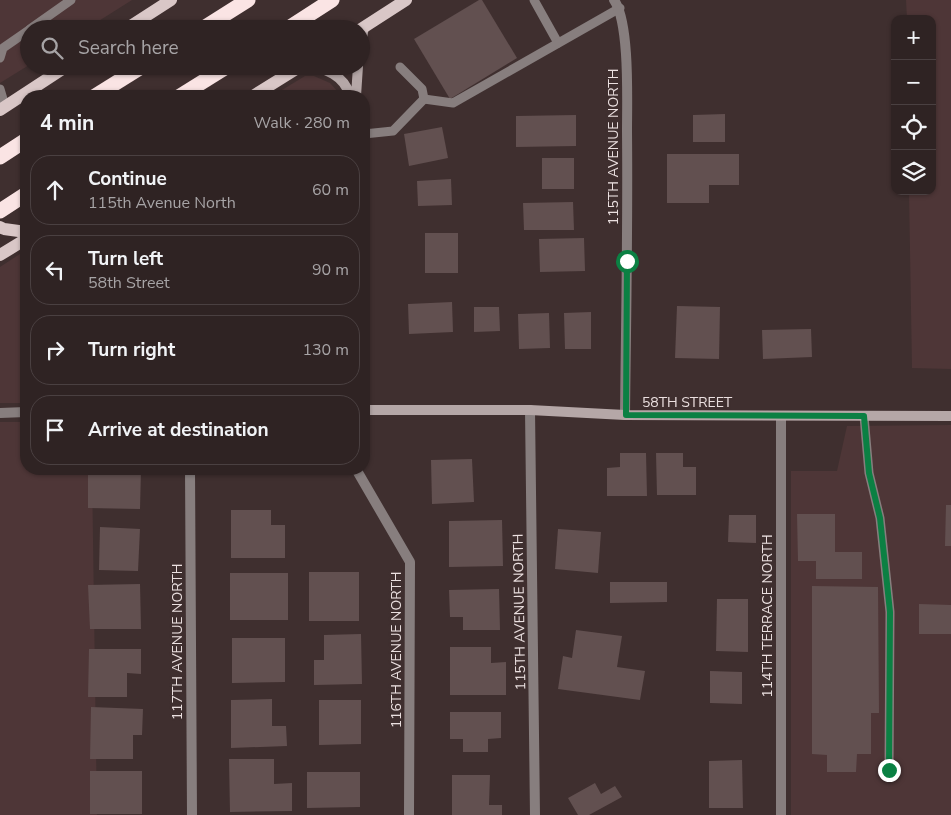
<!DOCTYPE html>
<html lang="en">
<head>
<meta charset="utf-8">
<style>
  body { margin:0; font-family:"Nunito Sans",sans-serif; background:#372b2b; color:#f1f3f6 }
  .controls { position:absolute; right:15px; top:15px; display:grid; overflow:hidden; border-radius:10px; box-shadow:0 1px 4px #0004 }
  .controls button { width:45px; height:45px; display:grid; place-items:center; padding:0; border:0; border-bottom:1px solid #4a4041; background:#2f2323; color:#f1f3f6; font:25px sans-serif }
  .stop { position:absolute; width:15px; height:15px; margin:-11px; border:4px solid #0b8043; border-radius:50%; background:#fff }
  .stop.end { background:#0b8043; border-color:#fff; box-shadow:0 1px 5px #0008 }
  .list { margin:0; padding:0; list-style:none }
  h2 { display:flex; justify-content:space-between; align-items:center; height:65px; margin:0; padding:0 20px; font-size:21px }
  h2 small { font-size:16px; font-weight:400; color:#a7a4a6 }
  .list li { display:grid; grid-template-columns:32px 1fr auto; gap:15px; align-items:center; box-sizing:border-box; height:70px; margin:0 10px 10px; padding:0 10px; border:1px solid #4a4041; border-radius:20px }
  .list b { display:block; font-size:19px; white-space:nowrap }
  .list p { margin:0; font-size:16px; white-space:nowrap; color:#a7a4a6 }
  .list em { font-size:16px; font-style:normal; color:#a7a4a6 }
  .icon { flex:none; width:28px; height:28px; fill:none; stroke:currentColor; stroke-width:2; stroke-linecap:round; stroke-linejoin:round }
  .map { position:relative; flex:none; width:951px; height:815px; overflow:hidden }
  .search { position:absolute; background:#2f2323; box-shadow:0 1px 4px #0004; left:20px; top:20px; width:350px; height:55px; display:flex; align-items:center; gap:12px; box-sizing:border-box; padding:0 18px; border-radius:28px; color:#a7a4a6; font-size:19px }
  .panel { position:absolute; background:#2f2323; box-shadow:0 1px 4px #0004; left:20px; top:90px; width:350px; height:385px; border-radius:20px }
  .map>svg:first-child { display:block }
</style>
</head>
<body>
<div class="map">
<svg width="951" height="815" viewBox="0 0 951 815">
  <rect width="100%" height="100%" fill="#3f2f2f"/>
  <g fill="#4e3637">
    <polygon points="0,0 132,0 86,29 29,29 29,65 0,83"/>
    <polygon points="906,0 951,0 951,369 912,368 909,191 932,191 932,19 907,19"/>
    <polygon points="305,76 314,76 330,83 338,92 339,96 272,96"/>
    <polygon points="26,250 26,403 0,403 0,267"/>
    <polygon points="0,422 26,422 26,469 92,469 97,815 0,815"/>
    <polygon points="951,425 951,815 791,815 791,471 837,471 847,426"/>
  </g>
  <g fill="#625050">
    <polygon points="479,0 482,0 517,58 450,99 414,39"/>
    <polygon points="725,114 725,142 693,142 693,115"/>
    <polygon points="576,115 576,146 516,147 516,116"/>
    <polygon points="442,127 448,158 409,166 404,134"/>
    <polygon points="667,154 739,154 739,185 709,185 709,203 667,203"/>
    <rect x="542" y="158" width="32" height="31"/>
    <polygon points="451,179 452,205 418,206 417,181"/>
    <polygon points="573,202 574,230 524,230 523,203"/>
    <rect x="425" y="233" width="33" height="40"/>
    <polygon points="584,238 585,271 540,272 539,239"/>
    <polygon points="452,302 453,332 409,334 408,304"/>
    <polygon points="677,306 720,307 719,359 675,358"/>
    <polygon points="474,307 499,307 500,331 474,332"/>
    <polygon points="591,312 591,349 565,349 564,313"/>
    <polygon points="549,313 550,348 519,349 518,314"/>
    <polygon points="811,329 812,357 763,359 762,330"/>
    <polygon points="620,453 646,453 647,496 607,496 607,468 620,467"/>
    <polygon points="656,453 683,453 683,467 696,467 696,495 657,495"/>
    <polygon points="472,459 474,502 432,504 431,460"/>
    <polygon points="88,469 141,469 140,509 88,508"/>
    <polygon points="946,505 951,505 951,546 945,546"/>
    <polygon points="231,510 271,510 271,525 285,525 285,558 231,558"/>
    <polygon points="797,514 835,514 835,552 862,552 862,579 816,579 816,561 798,561"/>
    <polygon points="729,515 756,515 756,543 728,542"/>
    <polygon points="502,520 503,566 449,567 449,521"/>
    <polygon points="100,527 140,529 138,571 99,570"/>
    <polygon points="558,529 601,532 598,573 555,569"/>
    <rect x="309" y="572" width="50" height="49"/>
    <rect x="230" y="573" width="58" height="47"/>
    <polygon points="610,582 667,582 667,602 610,603"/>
    <polygon points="140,584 141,629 90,629 88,585"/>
    <polygon points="812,586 878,587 879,713 871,713 871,754 857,754 856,772 827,772 827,755 812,754"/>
    <polygon points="499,589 500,630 463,630 463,617 450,617 449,590"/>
    <polygon points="717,599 748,599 748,652 716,651"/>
    <polygon points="919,604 951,605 951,634 919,634"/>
    <polygon points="576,630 622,636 617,667 645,671 640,700 558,689 563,656 572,658"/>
    <polygon points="361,634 362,684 314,685 314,660 324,660 324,635"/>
    <polygon points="232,638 285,638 285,682 232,683"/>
    <polygon points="450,647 491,647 491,663 506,662 506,695 450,695"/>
    <polygon points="89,649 141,649 141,674 127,673 127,697 88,697"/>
    <polygon points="710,671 742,672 742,704 710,703"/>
    <polygon points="272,699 272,726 286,726 287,746 231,748 231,700"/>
    <polygon points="319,700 361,700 361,744 319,745"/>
    <polygon points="91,707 143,709 142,735 133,735 133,759 90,759"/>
    <polygon points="450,712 501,712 501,738 488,739 488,752 463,752 463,739 450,739"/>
    <polygon points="229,759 274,759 274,784 292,783 292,811 230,812"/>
    <polygon points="742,760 743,808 709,808 709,761"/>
    <rect x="90" y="771" width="52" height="43"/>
    <polygon points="307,772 360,772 360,807 307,808"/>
    <polygon points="452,775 490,775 489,805 502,805 502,815 452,815"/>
    <polygon points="595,783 601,794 615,786 622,797 589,815 578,815 568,798"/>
  </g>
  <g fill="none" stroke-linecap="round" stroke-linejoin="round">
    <g stroke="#877e7e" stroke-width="9">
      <polyline points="534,0 558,43"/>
      <polyline points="30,29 71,0"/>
      <polyline points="0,58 3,48 29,30"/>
      <polyline points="0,89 5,106"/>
      <polyline points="424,99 453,103 620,8"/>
      <polyline points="364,134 393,131 424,99 422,89 400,67"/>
      <polyline points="864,416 869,473 880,518 890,612 889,770"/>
    </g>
    <g stroke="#877e7e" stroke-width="10">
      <path d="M614 0C630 23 627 101 627 131 628 226 626 321 625 415"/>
      <polyline points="530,410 535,815"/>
      <polyline points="0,413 26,412"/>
      <polyline points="781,416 781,815"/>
      <polyline points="190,469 192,815"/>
      <polyline points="356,469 410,562 409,815"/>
    </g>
    <g stroke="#b5a7a7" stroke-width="10">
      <polyline points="361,43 364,27"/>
      <path d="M305 66C325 67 345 76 350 96"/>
      <polyline points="356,96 358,66"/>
      <polyline points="364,410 530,410 625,415 951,416"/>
    </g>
    <g stroke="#d9c7c7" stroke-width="12">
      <polyline points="126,29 171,0"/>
      <polyline points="361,29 406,0"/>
      <polyline points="253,96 301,66"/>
      <polyline points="0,110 67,66"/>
      <polyline points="0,227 4,229 26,232"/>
      <polyline points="0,255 26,239"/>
    </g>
    <g stroke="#fae4e4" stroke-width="15">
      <polyline points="202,29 248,0"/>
      <polyline points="287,29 332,0"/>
      <polyline points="95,96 143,66"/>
      <polyline points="180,96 228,66"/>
      <polyline points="0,157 26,140"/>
      <polyline points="0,211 26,194"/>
    </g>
  </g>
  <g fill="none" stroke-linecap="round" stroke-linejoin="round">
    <polyline stroke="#0b8043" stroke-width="6" points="627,261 626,415 864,416 869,473 880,518 890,612 889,770"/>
  </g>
  <g text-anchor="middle" stroke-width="4.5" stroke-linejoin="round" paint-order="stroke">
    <g font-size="14" fill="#ebe0e0" stroke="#3f2f2f">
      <text transform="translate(613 147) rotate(-90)" y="5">115TH AVENUE NORTH</text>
      <text x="687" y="407">58TH STREET</text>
      <text transform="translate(519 612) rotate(-91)" y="5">115TH AVENUE NORTH</text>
      <text transform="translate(767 616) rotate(-90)" y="5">114TH TERRACE NORTH</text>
      <text transform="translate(177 642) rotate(-90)" y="5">117TH AVENUE NORTH</text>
      <text transform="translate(396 650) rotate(-90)" y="5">116TH AVENUE NORTH</text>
    </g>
  </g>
</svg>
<div class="controls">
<button>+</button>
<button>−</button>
<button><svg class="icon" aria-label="locate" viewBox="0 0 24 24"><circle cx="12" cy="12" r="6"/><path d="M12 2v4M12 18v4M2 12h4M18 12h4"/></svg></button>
<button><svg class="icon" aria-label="layers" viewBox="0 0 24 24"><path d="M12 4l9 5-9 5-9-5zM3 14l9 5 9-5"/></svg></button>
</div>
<div class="stop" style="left:627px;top:261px"></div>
<div class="stop end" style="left:889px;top:770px"></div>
<div class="search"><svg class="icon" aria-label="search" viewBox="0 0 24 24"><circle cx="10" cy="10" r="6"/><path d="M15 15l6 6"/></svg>Search here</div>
<section class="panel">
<h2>4 min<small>Walk · 280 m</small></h2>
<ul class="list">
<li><svg class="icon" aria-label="ahead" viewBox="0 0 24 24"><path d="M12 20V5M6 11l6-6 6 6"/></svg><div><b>Continue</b><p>115th Avenue North</p></div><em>60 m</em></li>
<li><svg class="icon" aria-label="left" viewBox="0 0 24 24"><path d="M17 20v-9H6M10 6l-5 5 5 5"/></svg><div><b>Turn left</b><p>58th Street</p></div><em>90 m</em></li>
<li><svg class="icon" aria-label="right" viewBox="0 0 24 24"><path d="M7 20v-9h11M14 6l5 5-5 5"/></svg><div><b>Turn right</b></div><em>130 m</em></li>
<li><svg class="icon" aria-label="arrive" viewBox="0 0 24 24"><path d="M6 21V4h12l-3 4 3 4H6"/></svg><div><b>Arrive at destination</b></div></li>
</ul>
</section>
</div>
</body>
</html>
